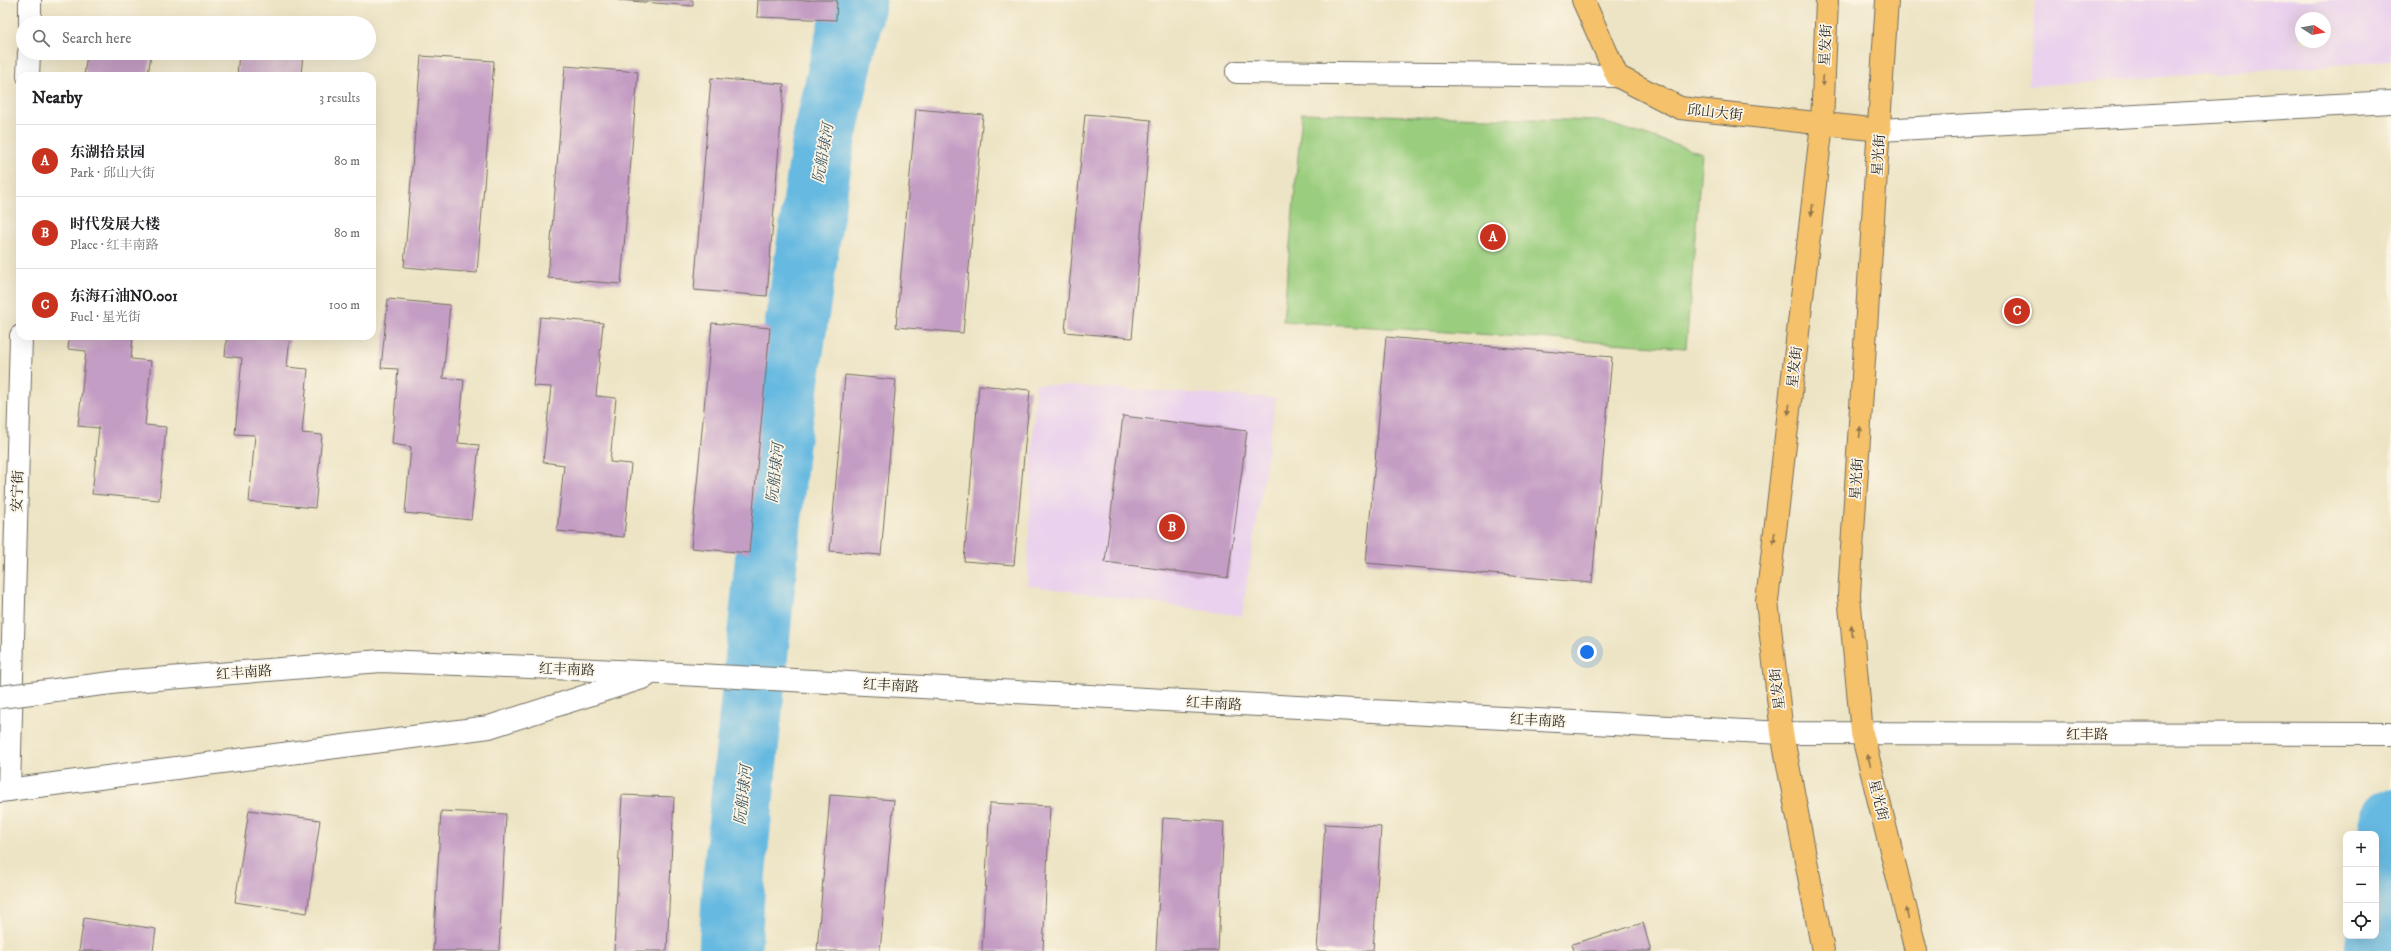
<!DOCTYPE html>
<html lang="en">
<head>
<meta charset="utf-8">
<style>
  body { margin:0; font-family:"IM FELL DW Pica","Noto Serif SC",serif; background:#f2f2f2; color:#202124 }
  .controls { position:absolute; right:12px; bottom:12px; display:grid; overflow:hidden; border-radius:8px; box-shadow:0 4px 16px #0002 }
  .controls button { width:36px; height:36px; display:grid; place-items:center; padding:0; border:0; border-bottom:1px solid #e0e0e0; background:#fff; color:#202124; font:20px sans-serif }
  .compass { position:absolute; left:2295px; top:12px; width:36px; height:36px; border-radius:50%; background:#fff; box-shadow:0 4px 16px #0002; rotate:101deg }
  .you { position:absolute; left:1587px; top:652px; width:14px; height:14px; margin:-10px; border:3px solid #fff; border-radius:50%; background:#1a73e8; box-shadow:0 0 0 6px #1a73e833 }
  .badge { display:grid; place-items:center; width:26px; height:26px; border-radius:50%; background:#c8321e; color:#fff; font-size:13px; font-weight:700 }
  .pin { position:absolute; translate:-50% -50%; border:2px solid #fff; box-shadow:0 1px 4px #0006 }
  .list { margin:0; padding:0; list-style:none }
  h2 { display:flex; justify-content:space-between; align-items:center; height:52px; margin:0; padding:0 16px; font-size:17px }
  h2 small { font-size:13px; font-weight:400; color:#757577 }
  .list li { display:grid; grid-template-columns:26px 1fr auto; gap:12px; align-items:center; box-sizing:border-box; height:72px; padding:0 16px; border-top:1px solid #e0e0e0 }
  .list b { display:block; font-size:15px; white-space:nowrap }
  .list p { margin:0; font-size:13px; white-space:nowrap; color:#757577 }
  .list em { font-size:13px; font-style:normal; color:#757577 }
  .icon { flex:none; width:22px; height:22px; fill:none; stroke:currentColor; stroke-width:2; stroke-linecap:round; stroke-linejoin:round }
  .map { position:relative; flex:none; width:2391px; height:951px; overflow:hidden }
  .search { position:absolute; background:#fff; box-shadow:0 4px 16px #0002; left:16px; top:16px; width:360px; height:44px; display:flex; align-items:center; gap:10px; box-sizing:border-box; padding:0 14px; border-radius:22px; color:#757577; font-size:15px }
  .panel { position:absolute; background:#fff; box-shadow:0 4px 16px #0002; left:16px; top:72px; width:360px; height:268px; border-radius:12px }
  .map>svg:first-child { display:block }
</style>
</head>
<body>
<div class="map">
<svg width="2391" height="951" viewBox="0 0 2391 951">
  <rect width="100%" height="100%" fill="#fcf5e5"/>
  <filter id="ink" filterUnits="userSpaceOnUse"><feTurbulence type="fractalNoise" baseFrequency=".025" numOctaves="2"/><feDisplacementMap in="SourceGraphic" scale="8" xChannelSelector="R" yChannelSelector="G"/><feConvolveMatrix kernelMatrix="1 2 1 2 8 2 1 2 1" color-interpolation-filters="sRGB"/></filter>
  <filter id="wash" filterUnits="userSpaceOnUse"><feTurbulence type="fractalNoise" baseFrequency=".012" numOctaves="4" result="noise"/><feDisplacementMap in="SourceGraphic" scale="16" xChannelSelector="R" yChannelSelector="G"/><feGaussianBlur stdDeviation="0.9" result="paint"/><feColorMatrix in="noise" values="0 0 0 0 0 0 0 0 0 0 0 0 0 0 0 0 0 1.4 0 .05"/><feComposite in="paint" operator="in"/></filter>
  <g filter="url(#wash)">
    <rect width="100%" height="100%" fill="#ede4c5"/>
    <g fill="#ead1ed" fill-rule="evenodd">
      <path d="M2035 0H2391V61L2028 86ZM2301 18H2325V42H2301Z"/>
      <polygon points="1035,384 1276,398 1242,616 1027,585"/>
    </g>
    <polygon fill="#9acd7d" stroke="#627c54" points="1302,113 1600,121 1702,153 1686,348 1283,321"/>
    <polygon fill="#66b9e1" stroke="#487286" points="723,759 765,760 753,951 711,951"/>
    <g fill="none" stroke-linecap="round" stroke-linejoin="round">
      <g stroke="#66b9e1" stroke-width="63">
        <polyline points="730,951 734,878 778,445 823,144 855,0"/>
        <polyline points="2376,951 2391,820"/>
      </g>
    </g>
    <g id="blocks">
      <g fill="#c49dc4">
        <polygon points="618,0 693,0 693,6"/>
        <polygon points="758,0 837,0 836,20 757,17"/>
        <polygon points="87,53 151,53 148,76 84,76"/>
        <polygon points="239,53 303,53 301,76 237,76"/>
        <polygon points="421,56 494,61 477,273 404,267"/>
        <polygon points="565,66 638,72 621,284 548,278"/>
        <polygon points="711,78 784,84 767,296 694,290"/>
        <polygon points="916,109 983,115 963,333 896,327"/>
        <polygon points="1085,114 1151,120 1132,338 1065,332"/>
        <polygon points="388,299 450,305 443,378 464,380 458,443 479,445 471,520 405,513 411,447 392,444 398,369 381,368"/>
        <polygon points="540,317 603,323 596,396 616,398 610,462 631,464 624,537 557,531 564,465 543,462 551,387 533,386"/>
        <polygon points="712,323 770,328 749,553 691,548"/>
        <polygon points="69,336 133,336 131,359 151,361 145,425 166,427 159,500 92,494 99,428 78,426 86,351 68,349"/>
        <polygon points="227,336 290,336 287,367 308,369 302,433 322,435 315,508 249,502 255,435 235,434 242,358 225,356"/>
        <polygon points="1386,337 1612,357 1592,583 1366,563"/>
        <polygon points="845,375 896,380 881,555 830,551"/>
        <polygon points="979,385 1030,390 1014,565 964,561"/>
        <polygon points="1123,416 1247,431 1228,578 1105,562"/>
        <polygon points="622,795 674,797 667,951 614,951"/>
        <polygon points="830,795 894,800 880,951 817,951"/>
        <polygon points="990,803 1050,806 1043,951 982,951"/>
        <polygon points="249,810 320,820 307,913 235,902"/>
        <polygon points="441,811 506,814 499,951 433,951"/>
        <polygon points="1163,818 1224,822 1218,951 1156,951"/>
        <polygon points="1325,824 1381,827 1373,951 1317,951"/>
        <polygon points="84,918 156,929 153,951 79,951"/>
        <polygon points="1643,923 1651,951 1574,951 1572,944"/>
      </g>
    </g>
  </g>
  <g filter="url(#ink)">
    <use href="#blocks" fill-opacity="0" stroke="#6f6c61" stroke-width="1"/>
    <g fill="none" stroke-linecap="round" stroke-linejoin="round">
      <defs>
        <g id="minor">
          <polyline points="30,23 30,0"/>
          <polyline points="1237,72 1617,76"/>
          <polyline points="28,76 29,53"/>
          <polyline points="1880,130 2391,102"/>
          <polyline points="484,665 661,673 1782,733 2391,734"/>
          <polyline points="9,790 21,336"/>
          <polyline points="0,791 489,727 645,677"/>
        </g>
        <g id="major">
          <polyline points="1583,0 1617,76 1680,108 1880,130"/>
          <polyline points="1887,0 1849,595 1862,733 1916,951"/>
          <polyline points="1823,951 1782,733 1767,601 1822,124 1827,0"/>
        </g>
      </defs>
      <use href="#minor" stroke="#6f6c61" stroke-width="24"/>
      <use href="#major" stroke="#6f6c61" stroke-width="24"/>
      <use href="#minor" stroke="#fff" stroke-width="22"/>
      <use href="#major" stroke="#f5c16b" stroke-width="22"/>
      <defs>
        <polyline id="minor-bridge" points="0,697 119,682 381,661 484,665"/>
      </defs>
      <use href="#minor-bridge" stroke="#6f6c61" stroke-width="24" stroke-linecap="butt"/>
      <use href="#minor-bridge" stroke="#fff" stroke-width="22"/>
    </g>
    <defs><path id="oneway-solid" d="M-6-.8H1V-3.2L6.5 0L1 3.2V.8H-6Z"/></defs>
    <g fill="#90764b">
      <use href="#oneway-solid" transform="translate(1823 81) rotate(93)"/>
      <use href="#oneway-solid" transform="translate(1812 210) rotate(97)"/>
      <use href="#oneway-solid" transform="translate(1789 409) rotate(97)"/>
      <use href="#oneway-solid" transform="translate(1860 432) rotate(-86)"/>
      <use href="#oneway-solid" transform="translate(1774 538) rotate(97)"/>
      <use href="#oneway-solid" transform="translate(1852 631) rotate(-96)"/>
      <use href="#oneway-solid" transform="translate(1869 760) rotate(-104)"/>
      <use href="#oneway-solid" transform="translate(1907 913) rotate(-104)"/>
    </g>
  </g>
  <g text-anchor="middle" stroke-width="3.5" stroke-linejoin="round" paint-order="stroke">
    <g font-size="14" fill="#2b2b2b" stroke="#fcf5e5">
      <text transform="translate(1825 45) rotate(-87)" y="5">星发街</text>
      <text transform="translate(1715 112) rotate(6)" y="5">邱山大街</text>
      <text transform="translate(1878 155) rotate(-86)" y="5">星光街</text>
      <text transform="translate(1794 367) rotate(-83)" y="5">星发街</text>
      <text transform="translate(1856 479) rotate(-86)" y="5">星光街</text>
      <text transform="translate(17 491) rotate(-88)" y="5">安宁街</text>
      <text transform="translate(567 669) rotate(2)" y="5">红丰南路</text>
      <text transform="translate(244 672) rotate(-4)" y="5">红丰南路</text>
      <text transform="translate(891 685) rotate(3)" y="5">红丰南路</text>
      <text transform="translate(1777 689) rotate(-97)" y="5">星发街</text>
      <text transform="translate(1214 703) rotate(3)" y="5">红丰南路</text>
      <text transform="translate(1538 720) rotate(3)" y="5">红丰南路</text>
      <text x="2087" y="739">红丰路</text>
      <text transform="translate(1879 800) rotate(76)" y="5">星光街</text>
    </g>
    <g font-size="15" font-style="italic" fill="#3d5662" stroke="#fcf5e5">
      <text transform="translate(823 153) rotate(-80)" y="5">阮船埭河</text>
      <text transform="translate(775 473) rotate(-84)" y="5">阮船埭河</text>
      <text transform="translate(743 795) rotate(-84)" y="5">阮船埭河</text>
    </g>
  </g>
</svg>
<div class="controls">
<button>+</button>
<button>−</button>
<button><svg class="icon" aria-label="locate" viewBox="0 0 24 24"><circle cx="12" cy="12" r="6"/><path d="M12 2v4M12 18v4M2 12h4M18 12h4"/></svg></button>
</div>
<svg class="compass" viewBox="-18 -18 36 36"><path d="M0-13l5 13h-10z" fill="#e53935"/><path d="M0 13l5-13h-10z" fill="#757577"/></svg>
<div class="you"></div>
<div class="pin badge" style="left:1493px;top:237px">A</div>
<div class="pin badge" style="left:1172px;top:527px">B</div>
<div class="pin badge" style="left:2017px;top:311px">C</div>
<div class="search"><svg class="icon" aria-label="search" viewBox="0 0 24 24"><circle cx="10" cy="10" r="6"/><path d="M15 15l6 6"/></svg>Search here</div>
<section class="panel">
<h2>Nearby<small>3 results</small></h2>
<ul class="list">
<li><span class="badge">A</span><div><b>东湖拾景园</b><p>Park · 邱山大街</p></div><em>80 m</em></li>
<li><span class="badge">B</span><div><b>时代发展大楼</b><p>Place · 红丰南路</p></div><em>80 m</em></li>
<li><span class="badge">C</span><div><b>东海石油NO.001</b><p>Fuel · 星光街</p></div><em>100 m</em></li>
</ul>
</section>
</div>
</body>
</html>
